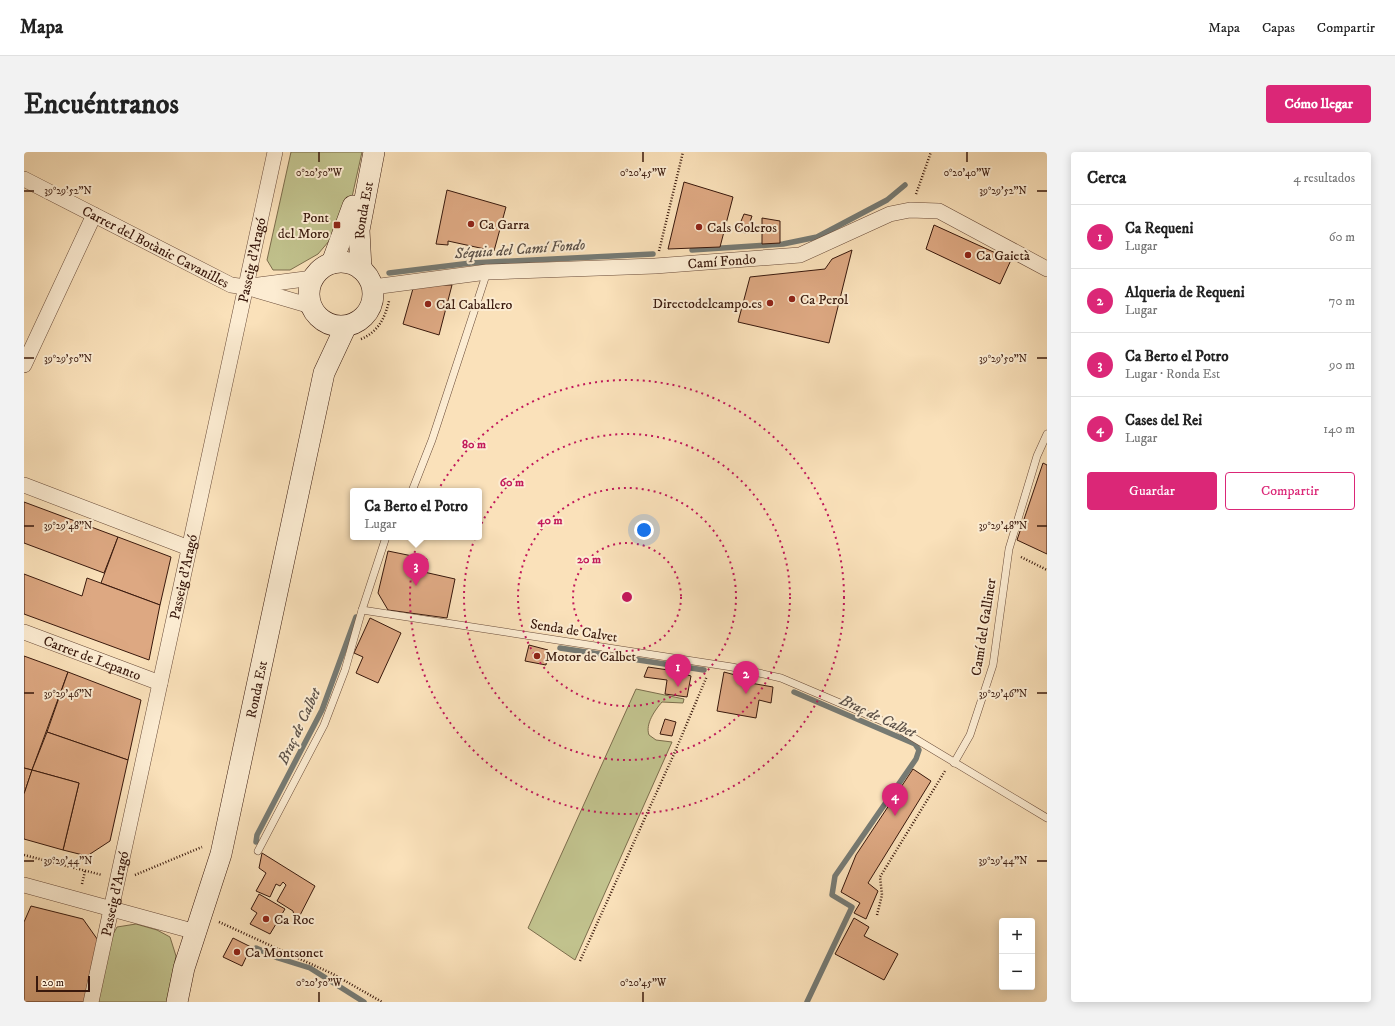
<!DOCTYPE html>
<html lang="es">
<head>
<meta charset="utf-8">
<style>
  body { margin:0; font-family:"IM FELL DW Pica",serif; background:#f2f2f2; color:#222 }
  .controls { position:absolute; right:12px; bottom:12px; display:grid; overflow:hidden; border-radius:4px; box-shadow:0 2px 10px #0003 }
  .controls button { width:36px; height:36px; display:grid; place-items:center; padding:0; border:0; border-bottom:1px solid #e0e0e0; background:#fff; color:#222; font:20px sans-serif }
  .scale { position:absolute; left:12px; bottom:10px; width:54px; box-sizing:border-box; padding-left:4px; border:2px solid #38180c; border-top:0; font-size:11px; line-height:14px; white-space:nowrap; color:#38180c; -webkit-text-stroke:3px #fcecd2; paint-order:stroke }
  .you { position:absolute; left:620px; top:378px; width:14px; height:14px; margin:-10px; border:3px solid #fff; border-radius:50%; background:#1a73e8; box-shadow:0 0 0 6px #1a73e833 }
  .badge { display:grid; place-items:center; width:26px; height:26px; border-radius:50%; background:#db2777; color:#fff; font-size:13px; font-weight:700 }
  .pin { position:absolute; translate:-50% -33px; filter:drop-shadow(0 1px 2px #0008) }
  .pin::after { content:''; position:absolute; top:21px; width:14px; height:12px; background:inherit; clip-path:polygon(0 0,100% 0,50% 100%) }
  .popup { position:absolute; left:326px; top:336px; width:132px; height:52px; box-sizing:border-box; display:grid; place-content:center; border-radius:4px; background:#fff; filter:drop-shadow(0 1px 3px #0005); font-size:13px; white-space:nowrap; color:#767676 }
  .popup b { font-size:15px; color:#222 }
  .popup::after { content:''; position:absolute; left:50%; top:100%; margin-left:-8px; border:8px solid transparent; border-top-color:#fff }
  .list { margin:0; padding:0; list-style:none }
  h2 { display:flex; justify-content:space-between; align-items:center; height:52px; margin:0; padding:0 16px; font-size:17px }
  h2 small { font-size:13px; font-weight:400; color:#767676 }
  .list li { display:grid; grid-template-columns:26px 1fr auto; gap:12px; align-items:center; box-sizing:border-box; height:64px; padding:0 16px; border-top:1px solid #e0e0e0 }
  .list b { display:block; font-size:15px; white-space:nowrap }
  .list p { margin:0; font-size:13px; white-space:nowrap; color:#767676 }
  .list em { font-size:13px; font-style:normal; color:#767676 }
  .actions { display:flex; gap:8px; padding:12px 16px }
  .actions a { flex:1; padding:9px 0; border:1px solid #db2777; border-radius:4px; text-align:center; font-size:14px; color:#db2777 }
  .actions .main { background:#db2777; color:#fff }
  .map { position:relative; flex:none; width:1023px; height:850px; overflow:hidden; border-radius:4px }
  header { display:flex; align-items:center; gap:24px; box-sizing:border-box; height:56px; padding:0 20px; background:#fff; border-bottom:1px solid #e0e0e0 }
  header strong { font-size:19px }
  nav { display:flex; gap:22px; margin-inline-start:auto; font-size:14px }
  .intro { display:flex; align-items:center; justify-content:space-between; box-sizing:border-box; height:96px; padding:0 24px }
  h1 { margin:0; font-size:28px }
  .button { padding:10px 18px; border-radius:4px; background:#db2777; color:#fff; font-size:14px; font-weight:700 }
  main { display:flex; gap:24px; padding:0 24px }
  aside { flex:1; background:#fff; border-radius:4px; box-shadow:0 2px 10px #0003 }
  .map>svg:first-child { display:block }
</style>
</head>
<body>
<header>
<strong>Mapa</strong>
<nav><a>Mapa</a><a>Capas</a><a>Compartir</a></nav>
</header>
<div class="intro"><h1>Encuéntranos</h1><a class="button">Cómo llegar</a></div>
<main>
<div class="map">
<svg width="1023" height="850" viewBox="0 0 1023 850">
  <rect width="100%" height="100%" fill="#fae1ba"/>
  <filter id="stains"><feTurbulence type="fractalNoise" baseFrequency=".005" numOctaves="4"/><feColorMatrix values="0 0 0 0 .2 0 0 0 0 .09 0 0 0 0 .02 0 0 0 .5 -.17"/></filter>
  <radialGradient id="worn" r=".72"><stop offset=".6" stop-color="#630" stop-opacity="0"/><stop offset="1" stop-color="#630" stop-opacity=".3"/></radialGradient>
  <g fill="#c1c28d" stroke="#7c6d4c">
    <polygon points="267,0 338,0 328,45 311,82 294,102 266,118 249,118 243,108"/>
    <path d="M612 537 660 547 659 551 638 550C631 558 621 572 625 583L632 588 648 590 551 808 504 776Z"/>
    <polygon points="112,772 133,778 146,785 152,804 143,850 73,850 87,786 93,775"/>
  </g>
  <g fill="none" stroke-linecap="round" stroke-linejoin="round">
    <g stroke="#767a73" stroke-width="5.5">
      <polyline points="668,98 759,92 793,85 863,48 881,33"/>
      <polyline points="365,121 447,111 629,102"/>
      <polyline points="536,496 680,518"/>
      <polyline points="770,540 891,592 895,598 892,607 811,724 808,743 828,755 783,850"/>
      <polyline points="232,690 233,683 298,558 332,465"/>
      <polyline points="232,796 254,806 286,816 340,850"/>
    </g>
  </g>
  <g fill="#dda882" stroke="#38180c">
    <polygon points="660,30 709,45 696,95 644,97"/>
    <polygon points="423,38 482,55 470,99 424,89 424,93 412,92"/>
    <polygon points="720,62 728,64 722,81 713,79"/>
    <polygon points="738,66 756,69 756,91 738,92"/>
    <polygon points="910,73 987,108 976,132 902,97"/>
    <polygon points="828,98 805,191 714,170 726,125 801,117 808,107"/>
    <polygon points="390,133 428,133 415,183 379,172"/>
    <polygon points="1019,311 1023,313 1023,402 993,388"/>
    <polygon points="0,350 94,385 80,421 0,391"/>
    <polygon points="94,385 147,405 136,453 77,431"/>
    <polygon points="364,399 403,407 400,420 431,427 423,466 364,458 354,441"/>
    <polygon points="0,422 58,444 63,426 136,453 125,508 0,462"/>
    <polygon points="346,466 377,481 354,531 332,521 339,505 330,501"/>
    <polygon points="505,493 524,498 522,513 501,509"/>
    <polygon points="0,504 44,520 8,618 0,616"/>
    <polygon points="624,515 651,519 667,524 663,545 641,542 643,528 620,525"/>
    <polygon points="44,520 117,548 104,608 23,580"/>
    <polygon points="700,520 715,524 715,529 749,535 747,551 735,548 732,566 693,559"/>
    <polygon points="641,567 652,570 648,584 636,582"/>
    <polygon points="23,580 104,608 86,689 63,704 39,698 55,631 8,618"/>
    <polygon points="0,616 8,618 0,642"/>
    <polygon points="889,617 907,629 844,731 854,739 842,767 830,761 836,751 817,740 832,703"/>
    <polygon points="8,618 55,631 39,698 0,687 0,642"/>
    <polygon points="238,701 291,734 272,771 269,759 253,749 262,733 259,730 256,734 252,732 246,745 232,739 242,721 235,716"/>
    <polygon points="235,742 261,757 246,782 226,772 233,761 227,757"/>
    <polygon points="7,754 59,767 76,791 63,850 0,850 0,770"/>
    <polygon points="830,766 845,775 840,784 874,802 860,828 811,802"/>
    <polygon points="209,786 227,795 218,814 199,805"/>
  </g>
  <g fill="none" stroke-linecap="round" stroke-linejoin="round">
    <defs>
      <g id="service">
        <polyline points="388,339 408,288 463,120"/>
        <polyline points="338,458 708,515 757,526 870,574 1023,666"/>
        <polyline points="930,611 946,583 969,513 985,397 1013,304 1023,282"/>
        <polyline points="234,699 300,573 321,518 338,458 362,385"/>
      </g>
      <g id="minor">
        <path id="s1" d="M0 27 207 133 222 135 287 154"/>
        <polyline points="227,134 289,126"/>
        <path id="s2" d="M349 135 463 120 631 114 776 103 866 62 886 58 915 59 1023 117"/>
        <polyline points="0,213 70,63"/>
        <polyline points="0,333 165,396"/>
        <path id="s3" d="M0 480 136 531"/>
        <polyline points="0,733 172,780"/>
        <path id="s4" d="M67 850 251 0"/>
      </g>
      <g id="secondary">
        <circle cx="317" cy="142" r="32"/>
        <polyline points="308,111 329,54"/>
        <path id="s5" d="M337 117 335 78 350 0"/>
        <path id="s6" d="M153 850 160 816 197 702 300 221 322 174"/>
      </g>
    </defs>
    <use href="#service" stroke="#684a38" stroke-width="8"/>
    <use href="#minor" stroke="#684a38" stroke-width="16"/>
    <use href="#secondary" stroke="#38180c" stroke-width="22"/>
    <g stroke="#38180c" stroke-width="2.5" stroke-dasharray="1 2" stroke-linecap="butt">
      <polyline points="892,42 907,0"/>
      <polyline points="635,99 659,0"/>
      <path d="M337 187C354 180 361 166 365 149"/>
      <polyline points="997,405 1023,418"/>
      <polyline points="0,703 78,723"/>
      <polyline points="111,723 178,695"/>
      <polyline points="58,732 61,719"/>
      <polyline points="853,763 858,743 856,725 921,619"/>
      <polyline points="195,770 309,822 358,850"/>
      <polyline points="556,809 650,602 683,524"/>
    </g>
    <use href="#service" stroke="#fcecd2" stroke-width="7"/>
    <use href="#minor" stroke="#fcecd2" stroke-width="15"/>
    <use href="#secondary" stroke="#fcecd2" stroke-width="21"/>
  </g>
  <path fill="none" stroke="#38180c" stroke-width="1.5" d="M295 0V10M619 0V10M943 0V10M0 39H10M1013 39H1023M0 206H10M1013 206H1023M0 374H10M1013 374H1023M0 541H10M1013 541H1023M0 709H10M1013 709H1023M295 840V850M619 840V850"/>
  <g fill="none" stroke="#c2185b" stroke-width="2" stroke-dasharray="2 4">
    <circle cx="603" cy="445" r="54"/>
    <circle cx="603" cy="445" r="109"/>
    <circle cx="603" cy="445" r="163"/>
    <circle cx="603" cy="445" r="217"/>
  </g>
  <g fill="#8f2418" stroke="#fcecd2" stroke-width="1.5">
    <circle cx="447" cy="72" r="4"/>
    <rect x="309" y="69" width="8" height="8" rx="2"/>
    <circle cx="675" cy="75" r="4"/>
    <circle cx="944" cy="103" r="4"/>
    <circle cx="768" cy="147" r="4"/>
    <circle cx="746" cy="151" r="4"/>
    <circle cx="404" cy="152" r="4"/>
    <circle cx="513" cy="504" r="4"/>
    <circle cx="242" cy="767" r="4"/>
    <circle cx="213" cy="800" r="4"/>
  </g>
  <g text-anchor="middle" stroke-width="4" stroke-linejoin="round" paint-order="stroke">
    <g font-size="14" fill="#38180c" stroke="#fcecd2">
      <text dy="5" stroke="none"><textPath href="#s5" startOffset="59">Ronda Est</textPath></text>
      <text dy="5" stroke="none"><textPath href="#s1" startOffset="148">Carrer del Botànic Cavanilles</textPath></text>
      <text dy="5" stroke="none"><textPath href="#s4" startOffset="759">Passeig d'Aragó</textPath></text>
      <text dy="5" stroke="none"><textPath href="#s2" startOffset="350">Camí Fondo</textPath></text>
      <text dy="5" stroke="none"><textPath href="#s4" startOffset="435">Passeig d'Aragó</textPath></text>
      <text transform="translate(959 475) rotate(-81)" y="5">Camí del Galliner</text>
      <text transform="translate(550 478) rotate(9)" y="5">Senda de Calvet</text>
      <text dy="5" stroke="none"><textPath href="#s3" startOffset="73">Carrer de Lepanto</textPath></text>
      <text dy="5" stroke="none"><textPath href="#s6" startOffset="323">Ronda Est</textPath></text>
      <text dy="5" stroke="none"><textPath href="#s4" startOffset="111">Passeig d'Aragó</textPath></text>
    </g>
    <g font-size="14" fill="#38180c" stroke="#fcecd2" text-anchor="start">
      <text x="305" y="70" text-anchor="end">Pont<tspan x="305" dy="16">del Moro</tspan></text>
      <text x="455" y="77">Ca Garra</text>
      <text x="683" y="80">Cals Coleros</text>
      <text x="952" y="108">Ca Gaietà</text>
      <text x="776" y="152">Ca Perol</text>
      <text x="738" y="156" text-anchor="end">Directodelcampo.es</text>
      <text x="412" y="157">Cal Caballero</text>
      <text x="521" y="509">Motor de Calbet</text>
      <text x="250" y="772">Ca Roc</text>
      <text x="221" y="805">Ca Montsonet</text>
    </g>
    <g font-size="15" font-style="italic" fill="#5c5148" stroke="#fcecd2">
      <text transform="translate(496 97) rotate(-4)" y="5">Séquia del Camí Fondo</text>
      <text transform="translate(854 564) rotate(25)" y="5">Braç de Calbet</text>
      <text transform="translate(275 574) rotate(-65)" y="5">Braç de Calbet</text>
    </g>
  </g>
  <g font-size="10" text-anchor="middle" fill="#38180c" stroke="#fcecd2" stroke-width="4" stroke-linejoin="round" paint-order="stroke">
    <text x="295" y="24">0°20'50"W</text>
    <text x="619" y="24">0°20'45"W</text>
    <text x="943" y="24">0°20'40"W</text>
    <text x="44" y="42">39°29'52"N</text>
    <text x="979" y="42">39°29'52"N</text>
    <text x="44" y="210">39°29'50"N</text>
    <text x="979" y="210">39°29'50"N</text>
    <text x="44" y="377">39°29'48"N</text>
    <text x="979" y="377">39°29'48"N</text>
    <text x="44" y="545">39°29'46"N</text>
    <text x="979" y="545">39°29'46"N</text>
    <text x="44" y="712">39°29'44"N</text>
    <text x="979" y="712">39°29'44"N</text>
    <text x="295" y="834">0°20'50"W</text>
    <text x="619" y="834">0°20'45"W</text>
  </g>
  <circle cx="603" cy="445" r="6" fill="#c2185b" stroke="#fcecd2" stroke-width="2"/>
  <g font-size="12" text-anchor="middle" font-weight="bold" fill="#c2185b" stroke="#fcecd2" stroke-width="4" stroke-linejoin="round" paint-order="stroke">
    <text x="450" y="296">80 m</text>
    <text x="488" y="334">60 m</text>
    <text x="526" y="372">40 m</text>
    <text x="565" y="411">20 m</text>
  </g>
  <rect width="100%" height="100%" filter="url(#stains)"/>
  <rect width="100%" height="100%" fill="url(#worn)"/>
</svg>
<div class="controls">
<button>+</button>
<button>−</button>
</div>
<div class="scale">20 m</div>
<div class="you"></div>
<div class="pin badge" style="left:654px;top:535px">1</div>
<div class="pin badge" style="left:722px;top:542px">2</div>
<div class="pin badge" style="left:392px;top:434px">3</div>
<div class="popup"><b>Ca Berto el Potro</b>Lugar</div>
<div class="pin badge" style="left:871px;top:664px">4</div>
</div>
<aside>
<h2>Cerca<small>4 resultados</small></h2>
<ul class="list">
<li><span class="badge">1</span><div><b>Ca Requeni</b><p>Lugar</p></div><em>60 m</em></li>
<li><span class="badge">2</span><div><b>Alqueria de Requeni</b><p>Lugar</p></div><em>70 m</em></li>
<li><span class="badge">3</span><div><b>Ca Berto el Potro</b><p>Lugar · Ronda Est</p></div><em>90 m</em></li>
<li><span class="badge">4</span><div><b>Cases del Rei</b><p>Lugar</p></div><em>140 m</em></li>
</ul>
<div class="actions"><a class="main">Guardar</a><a>Compartir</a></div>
</aside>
</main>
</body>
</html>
